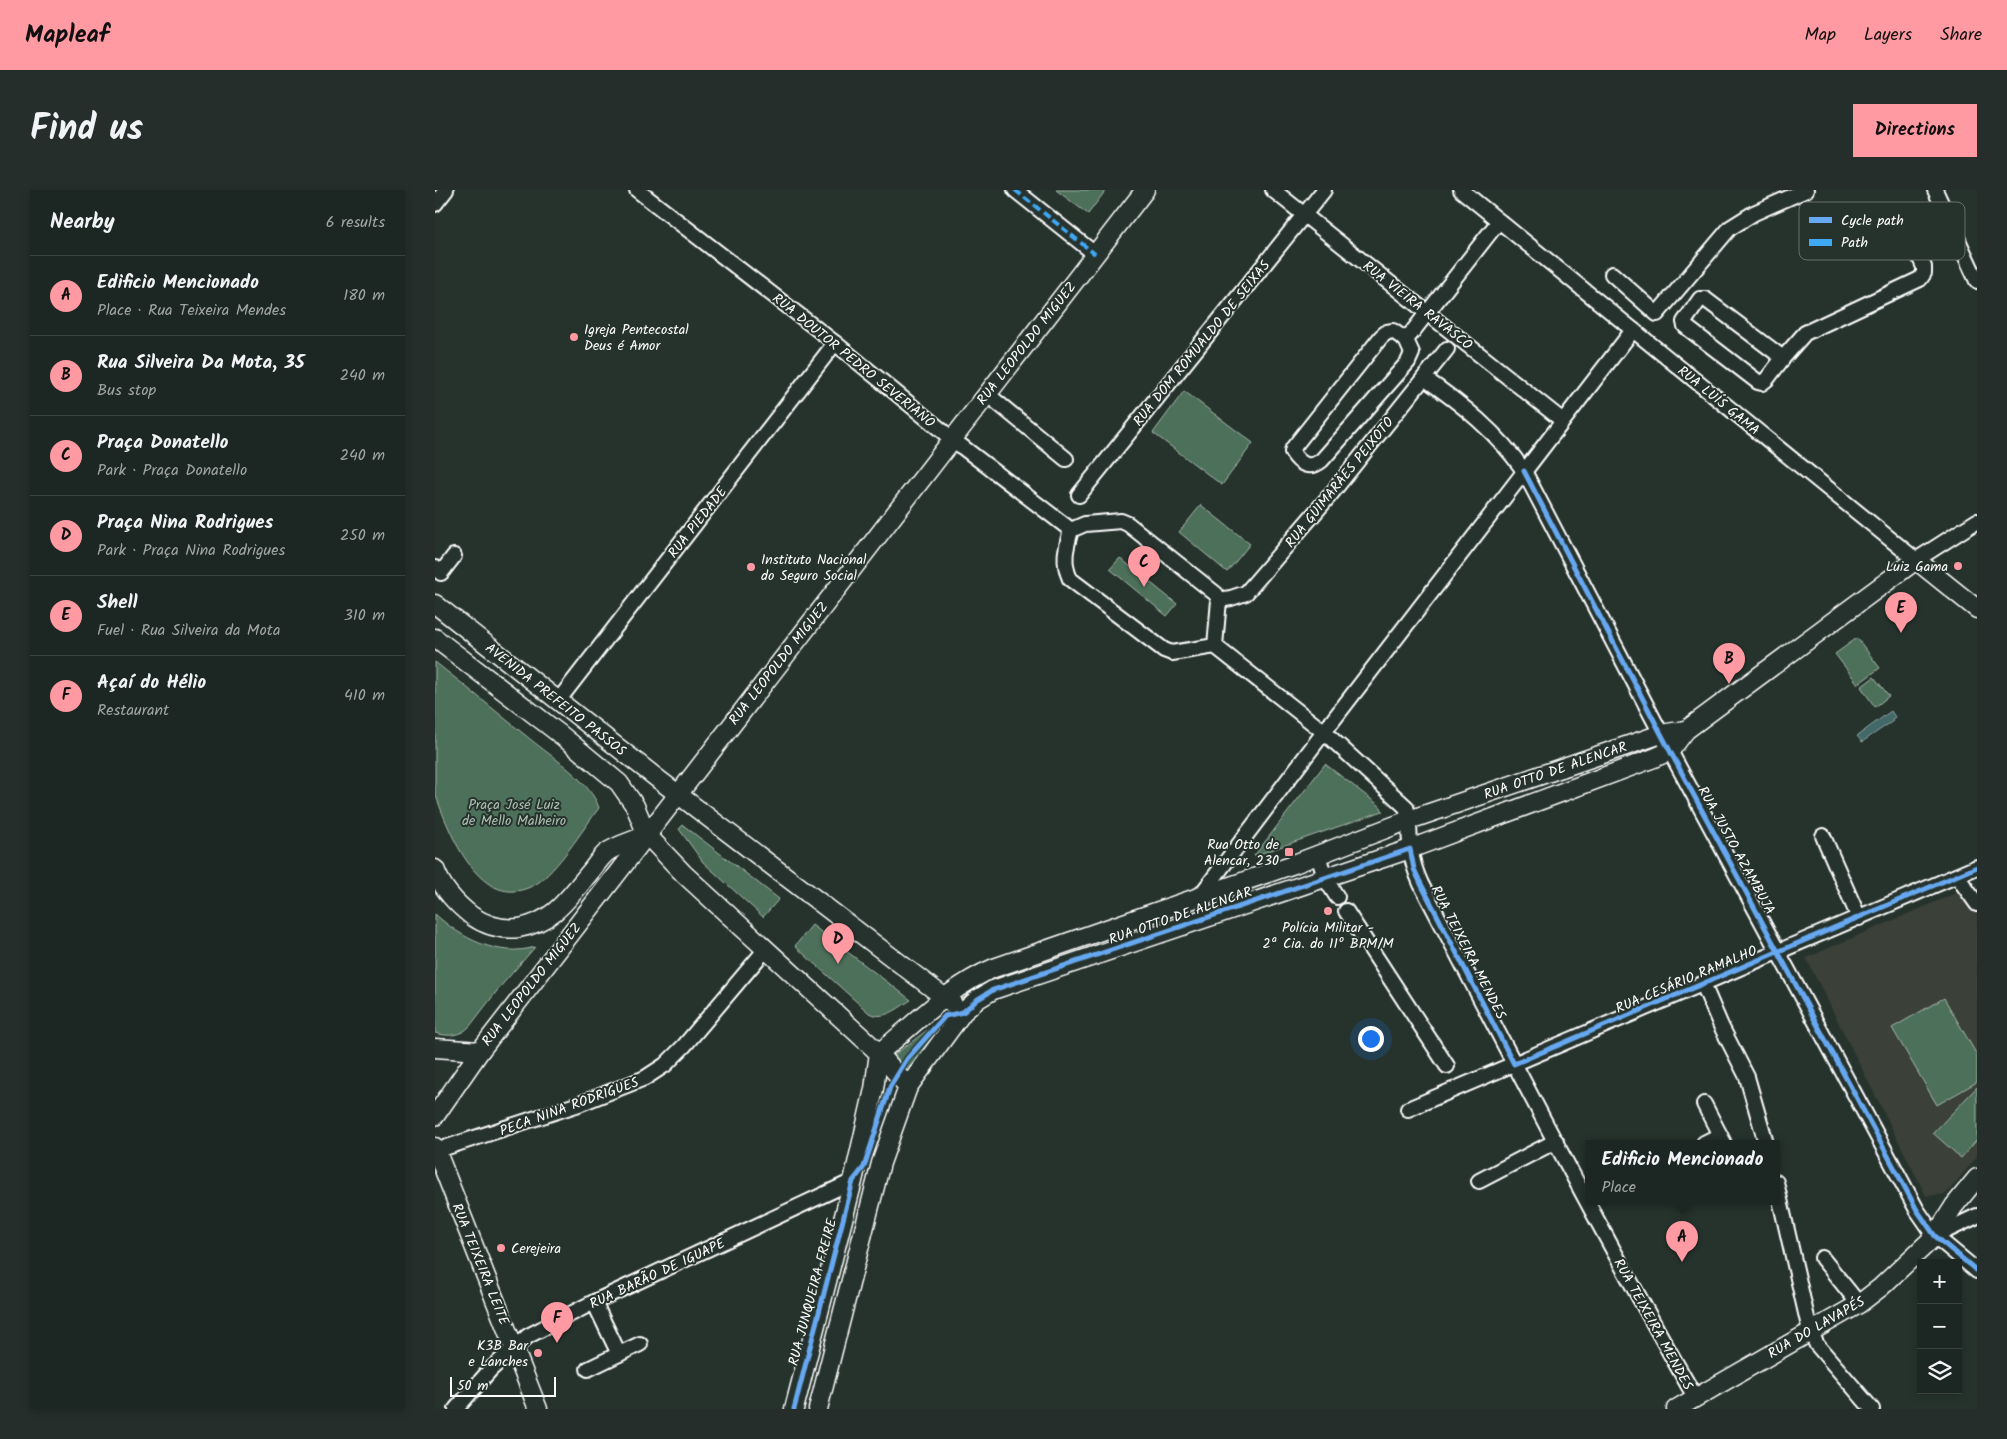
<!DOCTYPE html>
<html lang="en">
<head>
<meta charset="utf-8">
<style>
  body { margin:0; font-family:Kalam,sans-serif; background:#252e2a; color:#f1f3f6 }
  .controls { position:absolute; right:15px; bottom:15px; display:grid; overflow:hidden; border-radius:0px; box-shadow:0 2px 8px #0003 }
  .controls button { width:45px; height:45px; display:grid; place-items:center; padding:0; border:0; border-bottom:1px solid #3a4340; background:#1c2622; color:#f1f3f6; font:25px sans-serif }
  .scale { position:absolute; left:15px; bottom:12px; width:106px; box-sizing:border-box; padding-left:5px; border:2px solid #fff; border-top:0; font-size:14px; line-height:18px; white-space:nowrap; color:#fff; -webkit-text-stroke:4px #26332d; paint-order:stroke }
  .you { position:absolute; left:935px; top:848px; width:18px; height:18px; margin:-12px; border:4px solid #fff; border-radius:50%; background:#1a73e8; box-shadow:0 0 0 8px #1a73e833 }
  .badge { display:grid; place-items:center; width:32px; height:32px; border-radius:50%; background:#ff9aa2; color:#111; font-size:16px; font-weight:700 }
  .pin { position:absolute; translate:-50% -41px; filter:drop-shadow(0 1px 2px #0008) }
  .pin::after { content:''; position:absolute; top:26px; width:18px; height:15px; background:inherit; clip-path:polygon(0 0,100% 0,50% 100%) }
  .popup { position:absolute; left:1150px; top:950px; width:195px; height:65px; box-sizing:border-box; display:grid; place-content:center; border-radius:0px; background:#1c2622; filter:drop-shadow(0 1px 4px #0005); font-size:16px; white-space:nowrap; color:#a0a5a5 }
  .popup b { font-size:19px; color:#f1f3f6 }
  .popup::after { content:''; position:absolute; left:50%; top:100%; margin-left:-10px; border:10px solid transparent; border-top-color:#1c2622 }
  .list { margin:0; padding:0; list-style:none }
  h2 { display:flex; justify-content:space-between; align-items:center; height:65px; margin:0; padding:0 20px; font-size:21px }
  h2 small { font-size:16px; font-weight:400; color:#a0a5a5 }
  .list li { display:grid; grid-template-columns:32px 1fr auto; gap:15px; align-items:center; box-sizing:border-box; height:80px; padding:0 20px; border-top:1px solid #3a4340 }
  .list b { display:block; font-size:19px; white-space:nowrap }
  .list p { margin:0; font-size:16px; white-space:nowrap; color:#a0a5a5 }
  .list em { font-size:16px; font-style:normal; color:#a0a5a5 }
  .icon { flex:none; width:28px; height:28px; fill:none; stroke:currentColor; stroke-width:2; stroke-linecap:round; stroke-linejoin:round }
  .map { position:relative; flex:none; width:1542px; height:1219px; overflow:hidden; border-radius:0px }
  header { display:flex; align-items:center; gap:30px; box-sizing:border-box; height:70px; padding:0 25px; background:#ff9aa2; color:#111 }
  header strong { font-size:24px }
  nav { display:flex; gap:28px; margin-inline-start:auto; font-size:18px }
  .intro { display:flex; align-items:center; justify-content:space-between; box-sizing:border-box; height:120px; padding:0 30px }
  h1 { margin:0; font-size:35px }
  .button { padding:12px 22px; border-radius:0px; background:#ff9aa2; color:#111; font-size:18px; font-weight:700 }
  main { display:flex; gap:30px; padding:0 30px }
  aside { flex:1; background:#1c2622; border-radius:0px; box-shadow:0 2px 8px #0003 }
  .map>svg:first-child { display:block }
</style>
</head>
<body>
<header>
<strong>Mapleaf</strong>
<nav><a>Map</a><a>Layers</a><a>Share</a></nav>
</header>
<div class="intro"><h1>Find us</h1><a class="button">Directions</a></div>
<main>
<aside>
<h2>Nearby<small>6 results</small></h2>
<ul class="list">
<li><span class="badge">A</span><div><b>Edificio Mencionado</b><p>Place · Rua Teixeira Mendes</p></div><em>180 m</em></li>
<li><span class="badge">B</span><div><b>Rua Silveira Da Mota, 35</b><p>Bus stop</p></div><em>240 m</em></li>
<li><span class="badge">C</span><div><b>Praça Donatello</b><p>Park · Praça Donatello</p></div><em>240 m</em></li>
<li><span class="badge">D</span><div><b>Praça Nina Rodrigues</b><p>Park · Praça Nina Rodrigues</p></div><em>250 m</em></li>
<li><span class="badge">E</span><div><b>Shell</b><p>Fuel · Rua Silveira da Mota</p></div><em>310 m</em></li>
<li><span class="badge">F</span><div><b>Açaí do Hélio</b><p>Restaurant</p></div><em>410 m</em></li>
</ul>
</aside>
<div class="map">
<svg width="1542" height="1219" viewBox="0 0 1542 1219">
  <rect width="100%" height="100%" fill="#26332d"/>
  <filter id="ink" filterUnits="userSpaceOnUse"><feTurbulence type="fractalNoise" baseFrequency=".02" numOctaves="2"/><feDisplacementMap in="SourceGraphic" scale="10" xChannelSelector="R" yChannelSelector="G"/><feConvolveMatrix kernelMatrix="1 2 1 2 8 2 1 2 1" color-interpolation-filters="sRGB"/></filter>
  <g filter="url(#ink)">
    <polygon fill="#3a3f39" points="1542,694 1542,967 1511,1004 1491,1006 1371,768"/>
    <g fill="#4e705a" stroke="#a6b8ac">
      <polygon points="621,0 671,0 653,24"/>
      <polygon points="749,201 818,253 787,295 718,243"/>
      <polygon points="766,315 815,354 792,382 744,342"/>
      <polygon points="685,368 742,414 732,426 675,379"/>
      <polygon points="1422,448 1445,478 1423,494 1400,464"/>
      <path d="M0 472C32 497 63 523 95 549 116 566 156 592 164 618 148 639 122 681 101 694 46 726 14 643 0 603Z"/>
      <polygon points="1439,487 1454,506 1440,517 1426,497"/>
      <polygon points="890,574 945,616 948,621 819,666"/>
      <polygon points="248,635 344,709 328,727 268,672 244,639"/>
      <path d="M0 724C26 748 63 768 100 757L65 797 35 836C26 846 13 847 0 843Z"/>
      <path d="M377 735 476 810C463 818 449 831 434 823L360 756Z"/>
      <polygon points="1509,808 1542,865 1542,892 1502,915 1457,838"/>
      <polygon points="515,823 515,827 476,876 471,879 465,878 459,873 459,865"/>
      <polygon points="1542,897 1542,950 1526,968 1498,943"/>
    </g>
    <polygon fill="#436768" stroke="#8ea4a4" points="1456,521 1460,527 1457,529 1458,531 1427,552 1422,546"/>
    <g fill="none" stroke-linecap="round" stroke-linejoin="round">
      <defs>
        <g id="minor">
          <polyline points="202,0 400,153 517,249 636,340"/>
          <polyline points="580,0 660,64"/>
          <polyline points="838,0 1128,231"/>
          <polyline points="1026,0 1481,370 1542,331"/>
          <polyline points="1500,0 1542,91"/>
          <polyline points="0,14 11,0"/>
          <polyline points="1177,84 1222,124 1295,38 1319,23 1371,0"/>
          <path d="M971 150 977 163 973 172 887 270C875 280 865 275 857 262L858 258 946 147 952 142 958 141 971 150 1064 31"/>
          <polyline points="1348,168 1332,189 1327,193 1323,192 1250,136 1249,132 1265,109 1270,109 1348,168 1370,143 1485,89 1489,83 1489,77 1475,46 1476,43 1512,26"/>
          <path d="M989 188C1027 214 1063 243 1089 281L1235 561 1482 1020 1500 1046 1542 1081"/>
          <polyline points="552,204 631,269"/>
          <polyline points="644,305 889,0"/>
          <path d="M686 331 693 334 781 404 784 410 780 456 737 463 729 460 635 389C627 371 631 358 636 340L650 334Z"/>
          <polyline points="0,378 6,383 19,366"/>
          <polyline points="784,410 796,408 811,403 896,304 1012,159"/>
          <path d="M780 456 889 542 971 617C976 630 973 646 976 660 977 672 981 683 986 694 1075 866 1164 1039 1260 1207"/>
          <polyline points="123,511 400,153"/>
          <polyline points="1388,646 1424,728"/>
          <polyline points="883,665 890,688 902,707"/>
          <polyline points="1522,686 1542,714"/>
          <polyline points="765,706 889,542 1198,140"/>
          <polyline points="911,721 1012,876"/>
          <polyline points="1268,794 1286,836 1312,887 1331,953"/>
          <polyline points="1269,914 1289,953"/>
          <polyline points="973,919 1542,677"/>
          <polyline points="1269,953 1285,945"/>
          <polyline points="0,961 144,914 210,888 230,875 249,856 331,759"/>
          <polyline points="1044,991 1121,951"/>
          <polyline points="1341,992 1375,1141 1382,1155 1437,1219"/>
          <polyline points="1500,1046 1542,1026"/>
          <polyline points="1387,1068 1424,1114"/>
          <polyline points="159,1112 184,1164"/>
          <polyline points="153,1179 205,1154"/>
          <polyline points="21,1219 56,1179 93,1146 159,1112 418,991"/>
        </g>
        <g id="major">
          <polyline points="0,414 223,589 518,814"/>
          <polyline points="0,448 126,545 184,593 200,616 212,645 249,684 444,863 473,897"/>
          <path d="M0 679C7 699 20 713 37 726 50 735 67 740 84 738 119 732 134 707 156 681 161 675 165 668 171 663 181 655 198 651 209 646"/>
          <polyline points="0,858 45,861"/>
          <polyline points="0,926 45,861 710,0"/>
          <polyline points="0,957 103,1219"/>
          <path d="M359 1219 418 991 439 899 444 863C481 833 514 797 559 778L859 674 974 630 1226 544 1251 540"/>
          <polyline points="383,1219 446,973 473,897 528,822 543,809 558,800 975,659 1219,568 1235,561 1251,540 1481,370 1542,419"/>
          <polyline points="1241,1219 1424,1114 1446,1097 1500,1046 1519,1016 1542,988"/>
        </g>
      </defs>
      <use href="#minor" stroke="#fff" stroke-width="18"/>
      <use href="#major" stroke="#fff" stroke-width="21"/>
      <use href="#minor" stroke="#26332d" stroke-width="14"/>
      <use href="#major" stroke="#26332d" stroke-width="18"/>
      <polyline stroke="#3fa9f5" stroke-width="4" stroke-dasharray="8 4" stroke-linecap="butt" points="580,0 660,64"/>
      <defs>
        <g id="cycleway">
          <polyline points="1089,281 1235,561 1482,1020 1500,1046 1542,1081"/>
          <polyline points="359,1219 418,991 429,977 455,897 472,869 510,826 528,822 543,809 558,800 975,659 979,679 986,694 1079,874 1542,677"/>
        </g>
      </defs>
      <use href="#cycleway" stroke="#26332d" stroke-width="8"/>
      <use href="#cycleway" stroke="#66a8f1" stroke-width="5"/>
    </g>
  </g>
  <g fill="#ff9aa2" stroke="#26332d" stroke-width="2">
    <circle cx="139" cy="147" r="5"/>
    <circle cx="1523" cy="376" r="5"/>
    <circle cx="316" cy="377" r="5"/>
    <rect x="849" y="657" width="10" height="10" rx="2.5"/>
    <circle cx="893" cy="721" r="5"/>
    <circle cx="66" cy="1058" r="5"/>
    <circle cx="103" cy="1163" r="5"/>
  </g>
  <g text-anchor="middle" stroke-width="4" stroke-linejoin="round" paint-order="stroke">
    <g font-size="14" fill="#fff" stroke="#26332d">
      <text transform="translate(983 115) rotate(38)" y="5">RUA VIEIRA RAVASCO</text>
      <text transform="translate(591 153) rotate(-52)" y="5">RUA LEOPOLDO MIGUEZ</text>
      <text transform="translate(766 153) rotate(-51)" y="5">RUA DOM ROMUALDO DE SEIXAS</text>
      <text transform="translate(419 170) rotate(39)" y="5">RUA DOUTOR PEDRO SEVERIANO</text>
      <text transform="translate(1284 210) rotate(39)" y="5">RUA LUÍS GAMA</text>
      <text transform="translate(904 292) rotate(-51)" y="5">RUA GUIMARÃES PEIXOTO</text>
      <text transform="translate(262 332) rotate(-52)" y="5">RUA PIEDADE</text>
      <text transform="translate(343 473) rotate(-52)" y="5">RUA LEOPOLDO MIGUEZ</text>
      <text transform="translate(121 509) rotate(38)" y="5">AVENIDA PREFEITO PASSOS</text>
      <text transform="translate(1120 580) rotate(-19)" y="5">RUA OTTO DE ALENCAR</text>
      <text transform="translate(1302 660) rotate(61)" y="5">RUA JUSTO AZAMBUJA</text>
      <text transform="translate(745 725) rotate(-19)" y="5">RUA OTTO DE ALENCAR</text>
      <text transform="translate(1034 762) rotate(63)" y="5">RUA TEIXEIRA MENDES</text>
      <text transform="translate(1251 789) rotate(-23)" y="5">RUA CESÁRIO RAMALHO</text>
      <text transform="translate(96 794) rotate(-52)" y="5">RUA LEOPOLDO MIGUEZ</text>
      <text transform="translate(134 916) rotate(-20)" y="5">PECA NINA RODRIGUES</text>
      <text transform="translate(46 1074) rotate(68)" y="5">RUA TEIXEIRA LEITE</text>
      <text transform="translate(222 1083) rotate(-25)" y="5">RUA BARÃO DE IGUAPE</text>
      <text transform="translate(377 1102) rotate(-75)" y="5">RUA JUNQUEIRA FREIRE</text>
      <text transform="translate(1219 1134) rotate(61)" y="5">RUA TEIXEIRA MENDES</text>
      <text transform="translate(1381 1137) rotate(-30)" y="5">RUA DO LAVAPÉS</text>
    </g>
    <g font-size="14" fill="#fff" stroke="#26332d" text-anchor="start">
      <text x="149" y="144">Igreja Pentecostal<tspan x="149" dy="16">Deus é Amor</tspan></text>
      <text x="326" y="374">Instituto Nacional<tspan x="326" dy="16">do Seguro Social</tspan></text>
      <text x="1513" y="381" text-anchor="end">Luiz Gama</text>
      <text x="844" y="659" text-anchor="end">Rua Otto de<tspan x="844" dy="16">Alencar, 230</tspan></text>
      <text x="893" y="742" text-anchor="middle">Polícia Militar -<tspan x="893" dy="16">2ª Cia. do 11º BPM/M</tspan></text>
      <text x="76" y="1063">Cerejeira</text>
      <text x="93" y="1160" text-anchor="end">K3B Bar<tspan x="93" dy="16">e Lanches</tspan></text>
    </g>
    <g font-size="14" fill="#afbfb5" stroke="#26332d">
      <text x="79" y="619">Praça José Luiz<tspan x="79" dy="16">de Mello Malheiro</tspan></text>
    </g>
  </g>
  <rect x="1364" y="12" width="166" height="58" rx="8" fill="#26332d" stroke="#67706c" stroke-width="1"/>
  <rect x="1374" y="27" width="23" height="6" fill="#66a8f1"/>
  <rect x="1374" y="49" width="23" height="7" fill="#3fa9f5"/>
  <g font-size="14" fill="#fff">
    <text x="1406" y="35">Cycle path</text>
    <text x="1406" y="57">Path</text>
  </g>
</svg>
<div class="controls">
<button>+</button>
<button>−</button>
<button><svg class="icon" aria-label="layers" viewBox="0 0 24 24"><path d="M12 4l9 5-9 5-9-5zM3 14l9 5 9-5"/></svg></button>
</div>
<div class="scale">50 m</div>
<div class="you"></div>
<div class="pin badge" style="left:1247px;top:1072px">A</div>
<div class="popup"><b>Edificio Mencionado</b>Place</div>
<div class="pin badge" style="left:1294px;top:494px">B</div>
<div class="pin badge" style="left:709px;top:397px">C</div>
<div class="pin badge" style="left:403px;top:774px">D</div>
<div class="pin badge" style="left:1466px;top:443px">E</div>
<div class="pin badge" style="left:122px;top:1153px">F</div>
</div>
</main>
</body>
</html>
